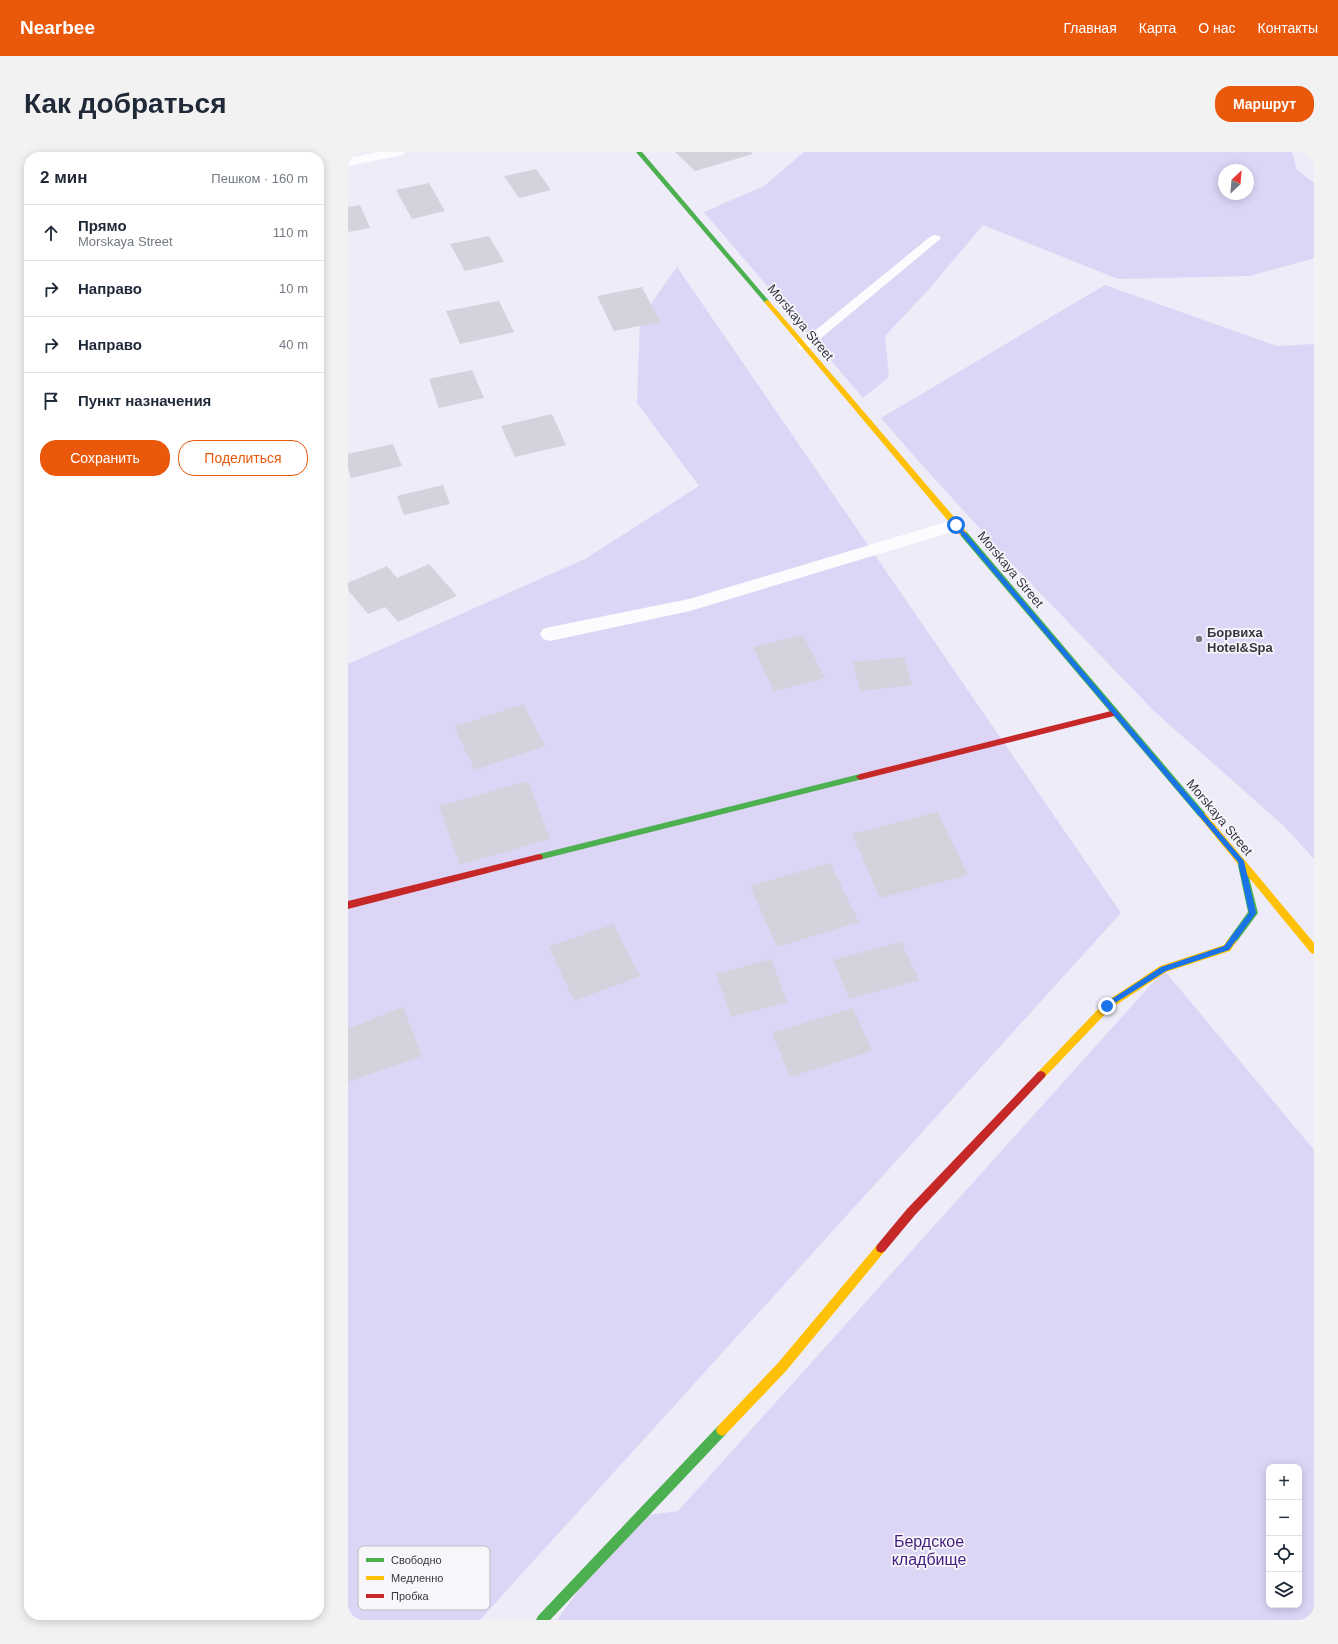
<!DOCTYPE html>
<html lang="ru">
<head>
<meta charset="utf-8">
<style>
  body { margin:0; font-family:Helvetica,sans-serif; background:#f2f2f3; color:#1f2937 }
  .controls { position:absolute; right:12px; bottom:12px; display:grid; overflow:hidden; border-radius:8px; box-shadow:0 2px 10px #0003 }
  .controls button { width:36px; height:36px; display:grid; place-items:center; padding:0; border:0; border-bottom:1px solid #e0e1e3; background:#fff; color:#1f2937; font:20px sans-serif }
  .compass { position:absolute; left:870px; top:12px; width:36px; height:36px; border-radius:50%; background:#fff; box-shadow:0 2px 10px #0003; rotate:26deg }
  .stop { position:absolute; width:12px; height:12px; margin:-9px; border:3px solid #1a73e8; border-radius:50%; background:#fff }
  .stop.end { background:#1a73e8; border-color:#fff; box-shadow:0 1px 4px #0008 }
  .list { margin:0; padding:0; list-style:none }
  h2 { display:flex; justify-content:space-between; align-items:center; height:52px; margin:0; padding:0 16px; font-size:17px }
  h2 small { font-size:13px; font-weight:400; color:#747a83 }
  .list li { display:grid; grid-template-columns:26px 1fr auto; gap:12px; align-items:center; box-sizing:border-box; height:56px; padding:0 16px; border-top:1px solid #e0e1e3 }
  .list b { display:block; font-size:15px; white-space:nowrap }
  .list p { margin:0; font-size:13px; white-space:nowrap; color:#747a83 }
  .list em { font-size:13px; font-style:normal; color:#747a83 }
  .actions { display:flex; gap:8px; padding:12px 16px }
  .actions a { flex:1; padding:9px 0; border:1px solid #ea580c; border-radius:16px; text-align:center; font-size:14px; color:#ea580c }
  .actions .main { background:#ea580c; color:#fff }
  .icon { flex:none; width:22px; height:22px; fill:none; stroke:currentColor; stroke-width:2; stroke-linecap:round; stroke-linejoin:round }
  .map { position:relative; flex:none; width:966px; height:1468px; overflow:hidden; border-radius:16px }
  header { display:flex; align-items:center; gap:24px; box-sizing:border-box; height:56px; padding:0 20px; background:#ea580c; color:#fff }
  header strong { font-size:19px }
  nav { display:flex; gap:22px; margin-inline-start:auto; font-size:14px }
  .intro { display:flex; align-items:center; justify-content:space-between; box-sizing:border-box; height:96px; padding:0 24px }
  h1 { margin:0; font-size:28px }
  .button { padding:10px 18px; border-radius:16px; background:#ea580c; color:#fff; font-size:14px; font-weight:700 }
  main { display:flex; gap:24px; padding:0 24px }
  aside { flex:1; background:#fff; border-radius:16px; box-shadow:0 2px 10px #0003 }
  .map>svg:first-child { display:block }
</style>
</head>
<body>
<header>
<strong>Nearbee</strong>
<nav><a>Главная</a><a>Карта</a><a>О нас</a><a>Контакты</a></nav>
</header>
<div class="intro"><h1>Как добраться</h1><a class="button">Маршрут</a></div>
<main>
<aside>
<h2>2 мин<small>Пешком · 160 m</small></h2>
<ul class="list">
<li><svg class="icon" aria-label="ahead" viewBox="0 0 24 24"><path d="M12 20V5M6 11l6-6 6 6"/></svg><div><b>Прямо</b><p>Morskaya Street</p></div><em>110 m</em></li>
<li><svg class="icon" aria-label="right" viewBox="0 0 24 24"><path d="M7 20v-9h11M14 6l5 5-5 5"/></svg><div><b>Направо</b></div><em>10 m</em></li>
<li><svg class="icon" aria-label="right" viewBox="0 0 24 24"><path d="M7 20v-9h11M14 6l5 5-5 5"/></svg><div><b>Направо</b></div><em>40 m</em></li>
<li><svg class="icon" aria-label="arrive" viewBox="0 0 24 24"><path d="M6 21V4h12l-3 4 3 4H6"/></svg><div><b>Пункт назначения</b></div></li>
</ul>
<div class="actions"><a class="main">Сохранить</a><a>Поделиться</a></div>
</aside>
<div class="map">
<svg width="966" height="1468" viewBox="0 0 966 1468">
  <rect width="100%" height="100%" fill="#eeecf9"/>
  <g fill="#dcd5f6" fill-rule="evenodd">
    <path d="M456 0H944L949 18 966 31V105L964 107 901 124 770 127 635 73 582 136 537 184 541 225 515 246 356 60 416 34ZM876 18H900V42H876Z"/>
    <polygon points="329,115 773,761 132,1468 0,1468 0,512 237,407 351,334 289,251 292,167"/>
    <polygon points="757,133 929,194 966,192 966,707 936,674 807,560 666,414 566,304 533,266"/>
    <path d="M816 818 966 998V1468H209L284 1365 330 1359ZM921 1315H951V1453H921Z"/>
  </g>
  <g fill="#d4d2dc">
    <polygon points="327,0 403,0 405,2 347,19"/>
    <polygon points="188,17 203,38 171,46 156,24"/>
    <polygon points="81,31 97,59 64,67 48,38"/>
    <polygon points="12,53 22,76 0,80 0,55"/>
    <polygon points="141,84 156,110 117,119 102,92"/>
    <polygon points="294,135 312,170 266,179 249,144"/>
    <polygon points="151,149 166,180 112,192 98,159"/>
    <polygon points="124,218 136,246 91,256 81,227"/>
    <polygon points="204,262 218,293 167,305 153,274"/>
    <polygon points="45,292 54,314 3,326 0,316 0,302"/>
    <polygon points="95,333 102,352 56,363 49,344"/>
    <polygon points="81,412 109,444 50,470 37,455 20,462 0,438 0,431 39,414 49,426"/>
    <polygon points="455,483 477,526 426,539 405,495"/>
    <polygon points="556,505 564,533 512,539 505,510"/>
    <polygon points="175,552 197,594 127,618 106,575"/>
    <polygon points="180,629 202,687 112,713 91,654"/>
    <polygon points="589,660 620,723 532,746 504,682"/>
    <polygon points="482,711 511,770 429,795 402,734"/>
    <polygon points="265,772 292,824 226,849 201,795"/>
    <polygon points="553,790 571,828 502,847 485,808"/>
    <polygon points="423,807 439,850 383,865 368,822"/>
    <polygon points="55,855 74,904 0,930 0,877"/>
    <polygon points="505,856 524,899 442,925 424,881"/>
  </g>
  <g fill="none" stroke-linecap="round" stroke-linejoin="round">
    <polygon fill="#fcfcfe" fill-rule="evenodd" points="587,83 591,84 593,86 591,88 460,197 452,197 450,194 452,191 583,84"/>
    <g fill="#fcfcfe" fill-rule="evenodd">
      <polygon points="29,0 57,0 55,3 0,14 0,6"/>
      <polygon points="608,367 614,369 617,373 614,377 342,459 202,489 195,487 192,482 195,477 202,475 341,447"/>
    </g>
    <g fill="#4caf50" fill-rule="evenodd">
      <polygon points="288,0 294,0 421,149 421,151 417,151"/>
      <polygon points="612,379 618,379 858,662 859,664 858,666 852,666 612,383"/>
      <polygon points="512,622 516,625 515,627 191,708 187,705 191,702"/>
      <polygon points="893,706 897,709 910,761 887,792 881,792 879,789 900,760 889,709"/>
      <polygon points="374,1272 378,1274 380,1278 378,1282 202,1468 188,1468 190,1464 370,1274"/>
    </g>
    <g fill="#ffc107" fill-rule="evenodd">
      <polygon points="419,148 421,149 618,379 618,383 612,383 417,151 416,150"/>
      <polygon points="855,661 858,662 966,791 966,802 963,801 852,666 851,664"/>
      <polygon points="884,785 887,786 889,789 882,799 818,820 762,857 696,926 693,927 690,926 688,923 690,920 756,851 812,814 876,793 881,786"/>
      <polygon points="533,1091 537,1093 538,1096 537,1099 438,1219 378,1282 374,1284 370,1282 368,1278 370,1274 430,1211 529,1093"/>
    </g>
    <g fill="#c62828" fill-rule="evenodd">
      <polygon points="767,558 771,561 770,563 512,628 508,625 512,622"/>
      <polygon points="191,702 194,703 195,705 194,707 0,757 0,749"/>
      <polygon points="693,919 696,920 698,923 696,926 567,1063 537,1099 533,1101 529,1099 528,1096 529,1093 559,1057 690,920"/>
    </g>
  </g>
  <polygon fill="#1a73e8" points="606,372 610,372 896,709 908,761 881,798 818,819 759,856 755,854 756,852 813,815 876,794 901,761 890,710 606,374"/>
  <circle fill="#787681" stroke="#f7f6fb" stroke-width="1.5" cx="851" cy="487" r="4"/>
  <g text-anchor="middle" stroke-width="3.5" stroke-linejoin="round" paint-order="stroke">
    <g font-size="13" fill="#383640" stroke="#f7f6fb">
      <text transform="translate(453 170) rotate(50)" y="5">Morskaya Street</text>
      <text transform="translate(663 417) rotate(50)" y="5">Morskaya Street</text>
      <text transform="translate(872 665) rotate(50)" y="5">Morskaya Street</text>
    </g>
    <g font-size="13" font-weight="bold" fill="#383640" stroke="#f7f6fb" text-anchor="start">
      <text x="859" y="485">Борвиха<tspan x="859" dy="15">Hotel&amp;Spa</tspan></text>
    </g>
    <g font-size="16" fill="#431d7f" stroke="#f7f6fb">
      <text x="581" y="1395">Бердское<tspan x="581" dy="18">кладбище</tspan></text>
    </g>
  </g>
  <rect x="10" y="1394" width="132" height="64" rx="6" fill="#f7f6fb" stroke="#bebcc3" stroke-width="1"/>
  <rect x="18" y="1406" width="18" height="4" fill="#4caf50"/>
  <rect x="18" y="1424" width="18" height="4" fill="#ffc107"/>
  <rect x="18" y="1442" width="18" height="4" fill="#c62828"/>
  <g font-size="11" fill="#383640">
    <text x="43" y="1412">Свободно</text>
    <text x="43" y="1430">Медленно</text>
    <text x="43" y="1448">Пробка</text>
  </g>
</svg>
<div class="controls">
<button>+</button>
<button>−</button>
<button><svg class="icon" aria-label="locate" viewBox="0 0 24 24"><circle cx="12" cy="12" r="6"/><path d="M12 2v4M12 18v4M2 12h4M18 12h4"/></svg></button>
<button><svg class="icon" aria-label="layers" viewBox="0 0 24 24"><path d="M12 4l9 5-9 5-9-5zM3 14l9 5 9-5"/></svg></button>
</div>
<svg class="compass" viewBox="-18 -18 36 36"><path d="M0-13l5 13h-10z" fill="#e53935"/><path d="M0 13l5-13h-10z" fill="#747a83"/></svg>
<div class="stop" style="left:608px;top:373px"></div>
<div class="stop end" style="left:759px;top:854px"></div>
</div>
</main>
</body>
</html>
